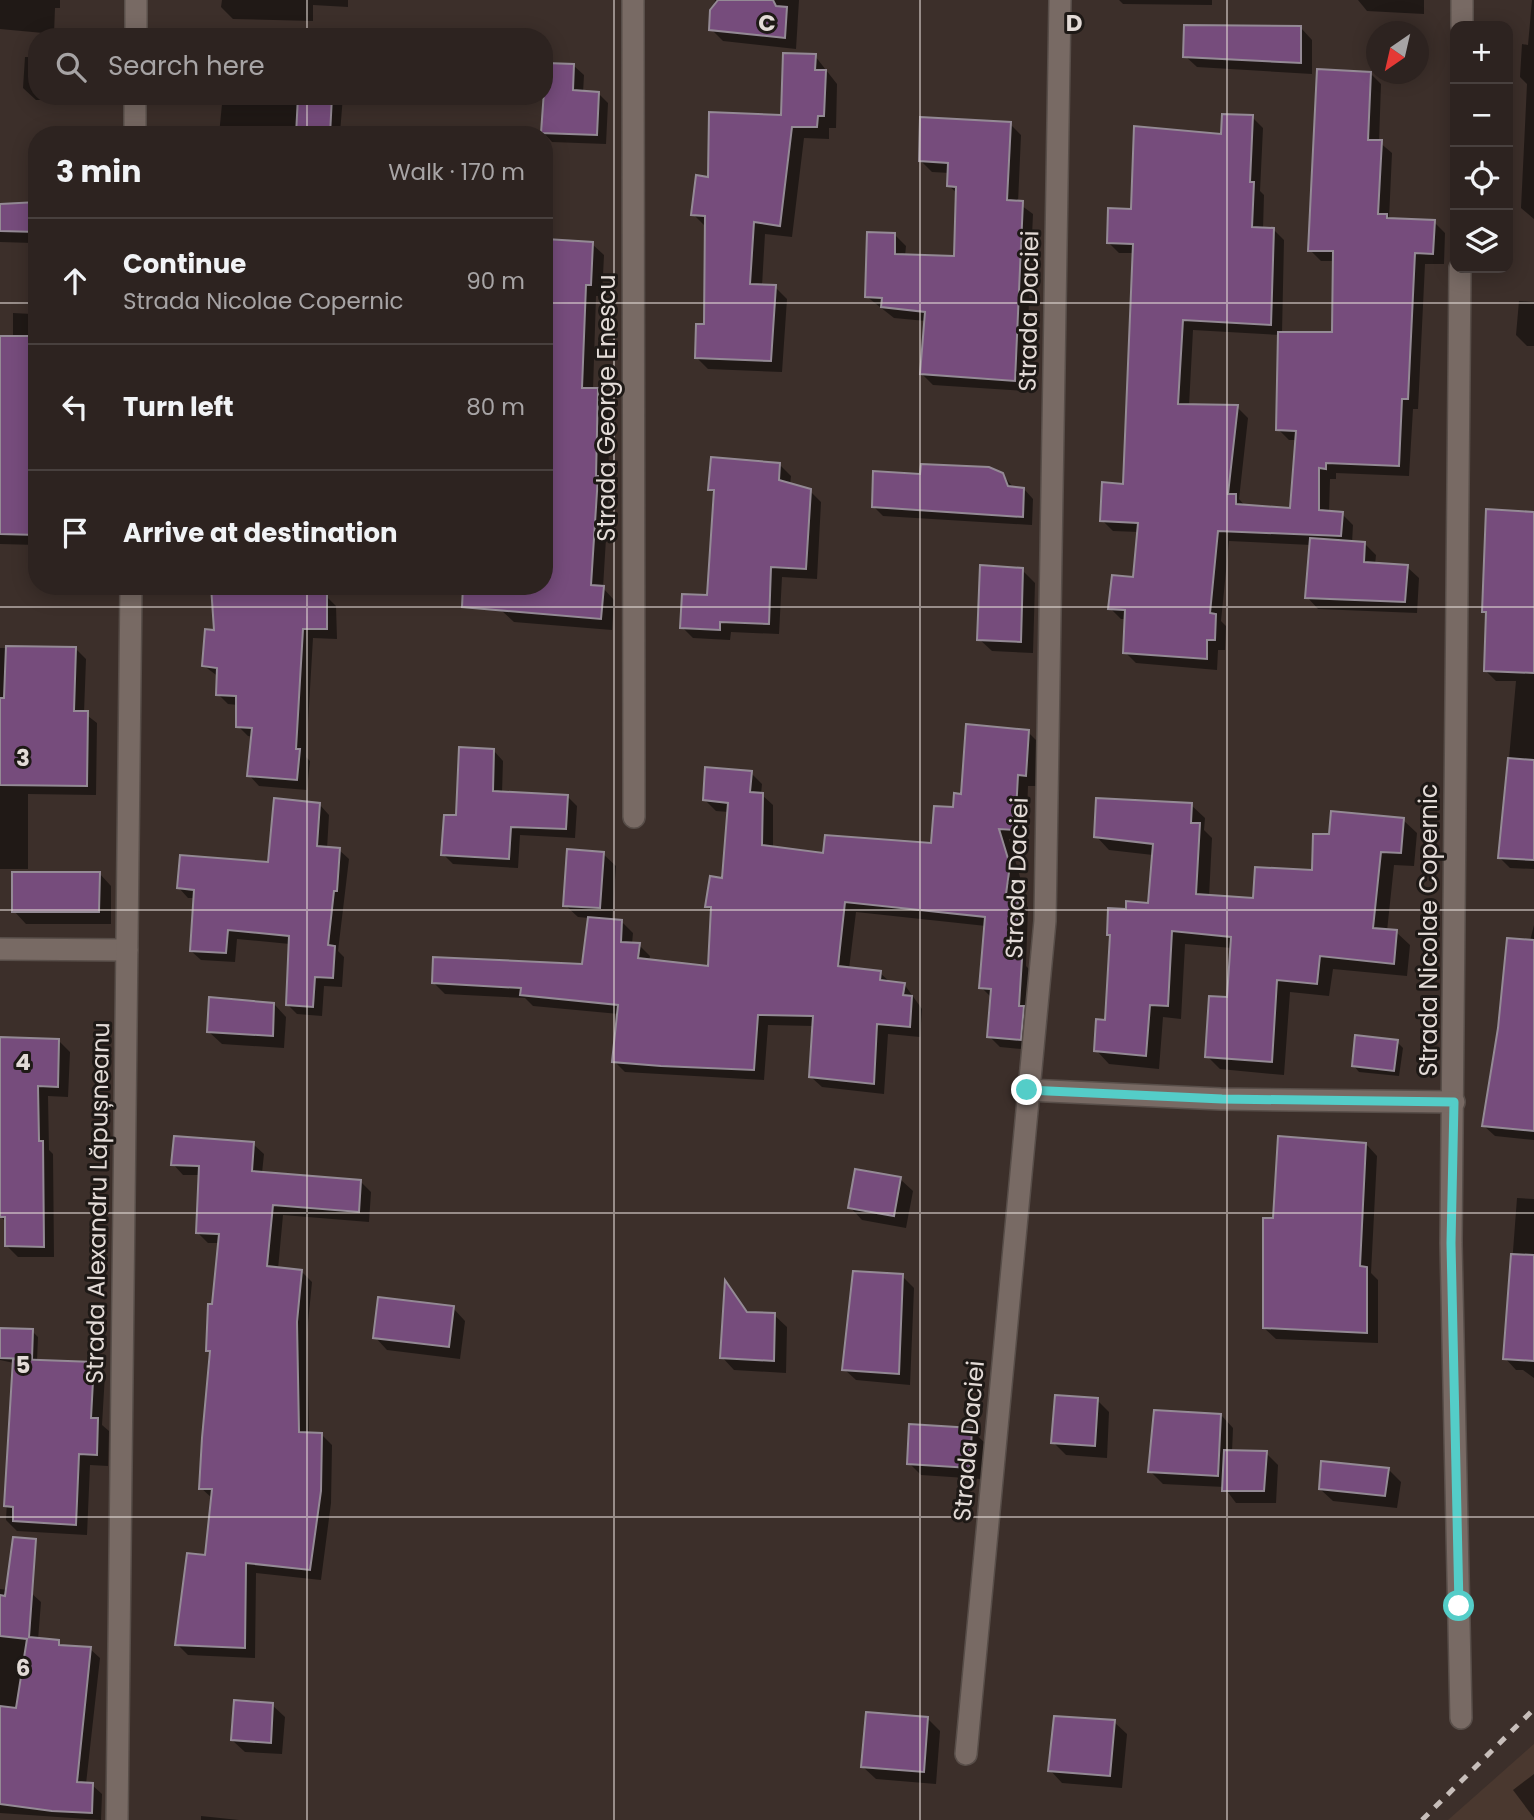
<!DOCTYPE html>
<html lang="en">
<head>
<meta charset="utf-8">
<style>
  body { margin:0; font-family:Poppins,sans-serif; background:#352b29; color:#f1f3f6 }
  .controls { position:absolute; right:21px; top:21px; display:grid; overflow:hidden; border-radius:14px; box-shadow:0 4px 18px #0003 }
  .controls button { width:63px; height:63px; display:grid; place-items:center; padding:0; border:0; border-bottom:2px solid #48403e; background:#2d2320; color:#f1f3f6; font:35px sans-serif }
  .compass { position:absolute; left:1366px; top:21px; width:63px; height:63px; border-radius:50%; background:#2d2320; box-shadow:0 4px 18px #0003; rotate:214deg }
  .stop { position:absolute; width:21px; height:21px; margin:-16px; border:5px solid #54cdc8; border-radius:50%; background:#fff }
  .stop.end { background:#54cdc8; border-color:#fff; box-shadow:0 2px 7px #0008 }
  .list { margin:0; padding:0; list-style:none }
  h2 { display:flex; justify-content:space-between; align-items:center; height:91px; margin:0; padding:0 28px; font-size:30px }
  h2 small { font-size:23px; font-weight:400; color:#a7a4a5 }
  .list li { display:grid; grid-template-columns:46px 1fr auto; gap:21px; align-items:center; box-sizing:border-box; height:126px; padding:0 28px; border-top:2px solid #48403e }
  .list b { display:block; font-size:26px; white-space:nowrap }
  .list p { margin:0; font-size:23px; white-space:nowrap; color:#a7a4a5 }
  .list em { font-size:23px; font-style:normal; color:#a7a4a5 }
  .icon { flex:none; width:38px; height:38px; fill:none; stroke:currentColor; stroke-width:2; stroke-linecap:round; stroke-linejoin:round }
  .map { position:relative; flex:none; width:1534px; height:1820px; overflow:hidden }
  .search { position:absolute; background:#2d2320; box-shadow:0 4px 18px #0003; left:28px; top:28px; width:525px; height:77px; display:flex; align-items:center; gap:18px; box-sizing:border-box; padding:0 24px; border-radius:28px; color:#a7a4a5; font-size:26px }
  .panel { position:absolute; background:#2d2320; box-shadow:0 4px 18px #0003; left:28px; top:126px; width:525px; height:469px; border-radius:28px }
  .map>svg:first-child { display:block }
</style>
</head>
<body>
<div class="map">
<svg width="1534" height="1820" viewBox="0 0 1534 1820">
  <rect width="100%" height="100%" fill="#3c2f2a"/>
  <polygon fill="#4a382f" points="1534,1744 1534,1820 1448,1820"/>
  <g fill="#0007" fill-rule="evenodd">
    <polygon points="0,0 60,0 60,8 55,8 54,34 0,29"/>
    <polygon points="222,0 348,0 348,7 313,5 313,21 233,19 221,7"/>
    <polygon points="715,0 799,0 796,49 723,41 711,29"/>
    <polygon points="1119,0 1212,0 1212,5 1123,4"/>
    <polygon points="1358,0 1424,0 1424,14 1367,11"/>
    <polygon points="1532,0 1534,0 1534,219 1521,208 1527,84 1520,77 1522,44 1528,45"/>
    <polygon points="1301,28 1312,40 1312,74 1197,67 1185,56"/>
    <polygon points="815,56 837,84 836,128 829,128 829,139 804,138 792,237 765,234 762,286 775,287 787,299 782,372 708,369 696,357 706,326 705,226 693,214 710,179 782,116"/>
    <polygon points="25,57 37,57 37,96 99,96 99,100 36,100 23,88"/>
    <polygon points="574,66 584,75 583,93 598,93 608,103 606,144 552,142 543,132"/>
    <path d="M1370 73 1381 84 1379 142 1392 153 1389 219 1434 222 1445 233 1444 264H1425L1418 409H1413L1409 476 1336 473V479H1330L1329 513 1342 514 1353 525 1352 543H1364L1376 555 1375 565 1407 567 1419 578 1417 613 1318 609 1307 597 1311 545 1229 541 1221 621 1226 626 1225 650H1218L1217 670 1136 663 1125 652 1127 619H1121L1110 608 1135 579 1139 532 1113 531 1102 520 1124 486 1135 253H1119L1108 242 1133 211 1223 136 1252 117 1263 128 1260 191 1264 195 1263 229H1273L1284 240 1282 333 1334 334 1335 261H1321L1310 250ZM1193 330 1280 335 1278 429 1289 440H1297L1292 510 1246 507 1239 499 1248 418 1237 407 1189 406Z"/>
    <polygon points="219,96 343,96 340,133 359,135 219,135 222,104"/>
    <polygon points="1010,124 1021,135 1018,203 1033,214 1025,391 933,385 922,374 926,321 894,318 866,296 895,235 906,246 905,256 956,258 958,194 949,186 950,173 932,172 921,161"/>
    <polygon points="37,204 37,545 0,544 0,338 13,338 13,313 32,314 33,243 0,242 0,206"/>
    <polygon points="544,232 546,241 592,244 604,255 602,296 596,296 593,390 608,402 609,489 603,588 614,600 612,630 514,622 502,611 504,586 544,586"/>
    <polygon points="1519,301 1534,302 1534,346 1527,346 1516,335"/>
    <polygon points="780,465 791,476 790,485 810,491 821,502 817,579 782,577 779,634 731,632 730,640 693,638 682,627 708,597 715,494 710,489"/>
    <polygon points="1002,474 1014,488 1024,489 1033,499 1032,525 883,516 874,507 922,475"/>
    <polygon points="1534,514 1534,869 1510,868 1500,858 1516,681 1496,681 1486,671 1487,615 1483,611"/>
    <polygon points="1022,570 1035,583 1033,653 992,651 979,639"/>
    <polygon points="213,586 310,586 310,595 326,596 336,606 337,639 313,638 306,757 310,761 307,790 259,786 249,775 253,737 248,736 238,726 238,705 228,704 218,694 219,677 204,666 216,631"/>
    <polygon points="0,648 76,649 86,659 84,713 97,723 96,795 28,794 28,869 0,869"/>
    <polygon points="1028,732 1039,743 1036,786 1028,786 1026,840 1009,839 1020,877 1018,897 1028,907 1026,966 1032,972 1031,1050 1000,1047 989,1036 992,998 981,987 986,926 856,912 849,969 880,973 891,983 904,984 922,1009 920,1037 888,1034 884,1094 822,1087 811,1077 814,1026 768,1025 764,1080 625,1072 614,1061 619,1014 533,1006 525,998 445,994 434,983 584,966 589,918 578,917 565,905 603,854 616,866 612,921 622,922 633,933 632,944 639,945 650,956 649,961 709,968 712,912 707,906 724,880 729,812 716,811 705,800 751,773 762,784 761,794 773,805 773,848 825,855 932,845 963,795"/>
    <polygon points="494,751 503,761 502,793 567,796 577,806 575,838 520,835 518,868 453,864 443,854 458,817"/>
    <polygon points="320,805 329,815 327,849 339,850 349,859 338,951 344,957 342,987 324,986 322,1016 297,1014 287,1004 290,944 237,939 235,962 201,960 191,951 195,898 188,898 179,888 270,864"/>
    <polygon points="1191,805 1205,818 1204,830 1212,838 1209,897 1255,900 1313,872 1331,836 1403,820 1417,833 1414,866 1394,865 1387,931 1396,932 1410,945 1407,976 1333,969 1329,996 1290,992 1284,1075 1220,1069 1207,1056 1229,999 1232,948 1185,944 1181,1019 1163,1017 1159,1069 1109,1064 1096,1050 1107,1022 1112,937 1109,934 1128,911 1150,904 1153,855 1109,850 1096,836"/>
    <polygon points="99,873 111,886 111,924 26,924 14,911"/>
    <polygon points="1534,925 1534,1140 1495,1136 1484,1126"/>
    <polygon points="274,1004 286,1017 284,1048 222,1044 209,1032"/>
    <polygon points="0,1038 59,1041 70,1052 68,1097 48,1096 49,1150 53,1154 54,1257 18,1257 7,1246 7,1223 0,1216"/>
    <polygon points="1397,1042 1403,1048 1399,1076 1359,1072 1354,1066"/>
    <polygon points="253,1144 264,1154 262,1173 361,1182 371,1192 369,1222 283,1215 278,1269 301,1271 312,1282 307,1333 309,1434 321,1434 332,1445 331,1503 321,1580 256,1573 255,1658 188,1655 177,1644 207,1557 213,1499 201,1488 211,1353 208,1350 220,1243 208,1243 197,1232 201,1175 183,1175 173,1164"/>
    <polygon points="1366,1144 1377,1156 1371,1273 1378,1280 1378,1343 1276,1339 1264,1328 1275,1220"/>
    <polygon points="900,1179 913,1191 906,1228 862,1220 850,1207"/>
    <polygon points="1517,1198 1534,1199 1534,1378 1523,1370 1516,1370 1505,1358"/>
    <polygon points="902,1276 914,1288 910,1385 856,1380 844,1369"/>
    <polygon points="726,1284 750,1314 774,1315 787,1327 786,1373 734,1370 722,1357"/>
    <polygon points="453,1308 465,1321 460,1359 387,1350 375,1337"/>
    <polygon points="0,1330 32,1331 38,1337 37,1361 93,1363 105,1374 102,1425 109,1431 108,1466 90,1465 87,1535 17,1531 6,1520 14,1363 0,1360"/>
    <polygon points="1097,1400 1109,1412 1107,1458 1066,1455 1053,1442"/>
    <polygon points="1221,1415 1233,1428 1232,1452 1266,1453 1278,1465 1276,1503 1236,1503 1224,1487 1163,1484 1150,1471"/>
    <polygon points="971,1430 984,1442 981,1479 921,1475 909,1463"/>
    <polygon points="1388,1469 1401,1482 1397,1508 1333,1501 1320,1489"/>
    <polygon points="0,1589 31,1593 41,1602 38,1640 58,1642 64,1648 90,1649 100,1658 86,1784 92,1785 102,1794 101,1820 0,1813"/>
    <polygon points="272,1705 285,1717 282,1754 245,1752 232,1740"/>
    <polygon points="928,1719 940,1731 936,1784 876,1779 863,1767"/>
    <polygon points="1114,1722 1127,1734 1122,1788 1062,1783 1050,1770"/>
    <polygon points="1534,1774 1534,1818 1513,1790"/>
    <polygon points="201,1816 239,1820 201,1820"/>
  </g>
  <g fill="#764c7c" stroke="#948a95" stroke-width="2">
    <polygon points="718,0 773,0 776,6 787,7 785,38 709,30 710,10"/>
    <polygon points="1184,25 1301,26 1301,63 1183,57"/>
    <polygon points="783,53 816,54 815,70 826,70 824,116 818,116 817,127 792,127 780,226 754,222 750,284 776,285 771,361 695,358 696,324 704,324 705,216 691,215 696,175 708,177 709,112 781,115"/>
    <polygon points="546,63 574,64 573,90 599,92 597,135 541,133"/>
    <polygon points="1317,69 1371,72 1368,140 1382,140 1378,214 1387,214 1387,218 1435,220 1433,254 1415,253 1408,399 1402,399 1399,466 1326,463 1326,469 1319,468 1319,510 1343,512 1341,536 1218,531 1210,613 1216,614 1215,640 1207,640 1207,659 1123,653 1125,610 1108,609 1112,575 1133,577 1138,523 1100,521 1102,482 1123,484 1133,244 1107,243 1108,208 1131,209 1134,126 1221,134 1222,114 1253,115 1250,182 1254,182 1252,227 1274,228 1271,325 1183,320 1178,404 1238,405 1228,494 1236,494 1236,504 1290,508 1296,431 1276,430 1278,332 1332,332 1333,251 1308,251"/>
    <polygon points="298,96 332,96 330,135 296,135"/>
    <polygon points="920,117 1011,122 1007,200 1023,201 1015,381 920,374 925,312 881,307 882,298 865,297 867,232 895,233 895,254 954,256 956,187 947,186 948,163 919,161"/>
    <polygon points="37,202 37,232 0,231 0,204"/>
    <polygon points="546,239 593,242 591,285 586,285 582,388 598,388 596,476 598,476 591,585 604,586 601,619 462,607 463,586 544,586"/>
    <polygon points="0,336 37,336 37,535 0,534"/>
    <polygon points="711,457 780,463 779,480 811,489 806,569 771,567 769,624 720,622 720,630 680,628 682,594 707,595 714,490 708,490"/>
    <polygon points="921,464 989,467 1003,473 1008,486 1024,488 1023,517 872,507 873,471 920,474"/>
    <polygon points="1486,509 1534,512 1534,673 1484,671 1486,612 1482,612"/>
    <polygon points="1310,538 1365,542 1364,562 1408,565 1405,602 1305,598"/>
    <polygon points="980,565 1023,568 1021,642 977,640"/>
    <polygon points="211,586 300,586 300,593 327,594 327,629 303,629 296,749 300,749 297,780 247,776 252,728 236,727 236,696 216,695 217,668 202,666 205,629 214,630"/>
    <polygon points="6,646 76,647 74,711 88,711 87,786 0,785 0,698 4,698"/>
    <polygon points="966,724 1029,730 1026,776 1018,775 1015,830 999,829 1010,865 1006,894 1018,895 1016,959 1022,959 1019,1006 1024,1006 1021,1040 987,1037 991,989 979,988 985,917 845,902 838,966 881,971 880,980 905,983 903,995 912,996 910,1027 877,1024 874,1084 809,1077 813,1016 758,1015 754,1070 661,1066 612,1062 618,1005 520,995 521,988 432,983 433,957 582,964 588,917 622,920 621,942 640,943 638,958 708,966 711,907 705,907 710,876 722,878 728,803 703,800 705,767 752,771 750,792 763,793 762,845 823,853 825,835 931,843 934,806 953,807 954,793 961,794"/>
    <polygon points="459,747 494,749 493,791 568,795 566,829 511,827 509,859 441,855 444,815 456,815"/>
    <polygon points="1508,758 1534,760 1534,860 1498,858"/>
    <polygon points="274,798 320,803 317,846 340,848 337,891 334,891 328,945 335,946 333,978 315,977 313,1007 286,1005 289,936 228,930 226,953 190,951 194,890 177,888 180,855 268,862"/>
    <polygon points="1096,798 1192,803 1191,823 1200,823 1196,894 1253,898 1255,867 1312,870 1313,834 1329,834 1331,811 1404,818 1401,853 1381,852 1373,928 1397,930 1394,964 1320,956 1317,984 1277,980 1272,1062 1205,1057 1209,996 1227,997 1231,937 1172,931 1168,1006 1150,1005 1146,1056 1094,1051 1096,1019 1105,1020 1110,935 1107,935 1108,908 1126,909 1126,901 1148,903 1153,844 1094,837"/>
    <polygon points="567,849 604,852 600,908 563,906"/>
    <polygon points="12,872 100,872 99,912 12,912"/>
    <polygon points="1507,938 1534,940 1534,1131 1482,1126 1498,1028"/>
    <polygon points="209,997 274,1003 273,1036 207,1032"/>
    <polygon points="1355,1035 1398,1040 1394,1071 1352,1066"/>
    <polygon points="0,1037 59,1039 58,1087 38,1086 39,1141 43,1141 44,1247 5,1246 5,1217 0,1217"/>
    <polygon points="174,1136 254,1142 252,1171 361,1180 359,1212 273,1205 267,1266 302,1270 297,1322 299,1432 322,1433 321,1491 310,1570 246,1563 245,1648 175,1645 187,1553 205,1555 212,1489 199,1489 202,1438 210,1351 206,1351 208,1304 212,1304 219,1234 196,1233 199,1166 171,1165"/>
    <polygon points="1278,1136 1366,1143 1360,1266 1367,1267 1367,1333 1263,1328 1263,1218 1273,1218"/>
    <polygon points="855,1169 901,1177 894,1216 848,1208"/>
    <polygon points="1511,1254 1534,1255 1534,1361 1503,1359"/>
    <polygon points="853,1271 903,1274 899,1374 842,1370"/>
    <polygon points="725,1280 747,1312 775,1313 774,1361 720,1358"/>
    <polygon points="378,1297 454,1306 449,1347 373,1338"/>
    <polygon points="0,1328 33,1329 32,1359 0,1358"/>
    <polygon points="13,1359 94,1362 91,1418 98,1418 97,1455 79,1454 76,1525 13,1521 13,1507 4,1506"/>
    <polygon points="1055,1395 1098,1398 1095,1446 1051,1443"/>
    <polygon points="1154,1410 1221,1414 1218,1476 1148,1472"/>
    <polygon points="909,1424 972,1428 970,1468 907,1464"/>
    <polygon points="1224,1450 1267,1451 1264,1491 1222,1491"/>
    <polygon points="1321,1461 1389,1468 1385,1496 1319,1489"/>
    <polygon points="13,1537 36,1539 29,1637 59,1640 59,1645 91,1647 77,1782 93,1783 92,1813 52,1811 0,1804 0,1706 16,1708 27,1639 0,1636 0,1595 5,1596"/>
    <polygon points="234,1700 273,1703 271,1743 231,1740"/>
    <polygon points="866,1712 928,1717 924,1772 861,1767"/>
    <polygon points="1054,1716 1115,1720 1110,1776 1048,1771"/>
  </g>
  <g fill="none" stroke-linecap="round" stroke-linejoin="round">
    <defs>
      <g id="minor">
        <polyline points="633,0 634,817"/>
        <polyline points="1462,26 1462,0"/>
        <polyline points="136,37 136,0"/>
        <polyline points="135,135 135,96"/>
        <polyline points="1460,268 1451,1243 1461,1718"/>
        <polyline points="0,949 127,950"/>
        <polyline points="1027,1090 1221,1099 1454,1102"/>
        <polyline points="966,1754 1045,921 1060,0"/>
        <polyline points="117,1820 131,586"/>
      </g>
    </defs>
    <use href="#minor" stroke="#584e49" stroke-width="24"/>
    <use href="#minor" stroke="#786a64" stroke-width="21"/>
    <polyline stroke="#c7beba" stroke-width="5" stroke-dasharray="9 9" stroke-linecap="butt" points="1422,1820 1534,1709"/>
  </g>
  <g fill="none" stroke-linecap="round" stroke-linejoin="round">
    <polyline stroke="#54cdc8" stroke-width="9" points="1027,1090 1222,1099 1454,1102 1451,1243 1459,1606"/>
  </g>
  <path fill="none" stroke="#e3dbd7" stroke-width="2" stroke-opacity="0.55" d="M307 0V37M614 0V1820M920 0V1820M1227 0V1820M307 96V135M0 303H37M544 303H1534M307 586V1820M0 607H1534M0 910H1534M0 1213H1534M0 1517H1534"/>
  <g text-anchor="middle" stroke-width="6" stroke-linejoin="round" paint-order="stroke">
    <g font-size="24" fill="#e3dbd7" stroke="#1e1916">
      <text transform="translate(1029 311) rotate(-89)" y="8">Strada Daciei</text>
      <text transform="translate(607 408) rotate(-90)" y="8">Strada George Enescu</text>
      <text transform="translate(1017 878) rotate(-88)" y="8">Strada Daciei</text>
      <text transform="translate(1429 930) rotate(-90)" y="8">Strada Nicolae Copernic</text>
      <text transform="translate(98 1203) rotate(-89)" y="8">Strada Alexandru Lăpușneanu</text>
      <text transform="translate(969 1441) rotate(-85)" y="8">Strada Daciei</text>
    </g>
  </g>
  <g font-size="23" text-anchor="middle" font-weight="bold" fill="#e3dbd7" stroke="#1e1916" stroke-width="6" stroke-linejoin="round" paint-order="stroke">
    <text x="767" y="31">C</text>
    <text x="1074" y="31">D</text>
    <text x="23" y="766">3</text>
    <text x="23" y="1070">4</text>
    <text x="23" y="1373">5</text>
    <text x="23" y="1676">6</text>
  </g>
</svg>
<div class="controls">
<button>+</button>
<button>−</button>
<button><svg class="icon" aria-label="locate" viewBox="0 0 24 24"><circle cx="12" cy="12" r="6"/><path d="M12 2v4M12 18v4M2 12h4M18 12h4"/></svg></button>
<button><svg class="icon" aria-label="layers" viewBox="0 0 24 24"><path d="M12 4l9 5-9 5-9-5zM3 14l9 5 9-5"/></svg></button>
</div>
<svg class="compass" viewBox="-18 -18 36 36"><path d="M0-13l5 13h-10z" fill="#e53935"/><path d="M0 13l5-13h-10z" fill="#a7a4a5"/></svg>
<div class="stop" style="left:1459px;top:1606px"></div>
<div class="stop end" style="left:1027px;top:1090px"></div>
<div class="search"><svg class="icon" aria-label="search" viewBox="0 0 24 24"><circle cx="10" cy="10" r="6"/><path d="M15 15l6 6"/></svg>Search here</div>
<section class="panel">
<h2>3 min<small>Walk · 170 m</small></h2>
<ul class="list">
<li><svg class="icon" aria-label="ahead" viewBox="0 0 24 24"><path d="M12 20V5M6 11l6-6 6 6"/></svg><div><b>Continue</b><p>Strada Nicolae Copernic</p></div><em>90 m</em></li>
<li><svg class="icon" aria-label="left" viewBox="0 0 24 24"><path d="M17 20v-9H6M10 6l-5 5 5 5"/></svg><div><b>Turn left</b></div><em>80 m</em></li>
<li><svg class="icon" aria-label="arrive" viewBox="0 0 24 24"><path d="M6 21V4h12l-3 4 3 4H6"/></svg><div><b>Arrive at destination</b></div></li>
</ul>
</section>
</div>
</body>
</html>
